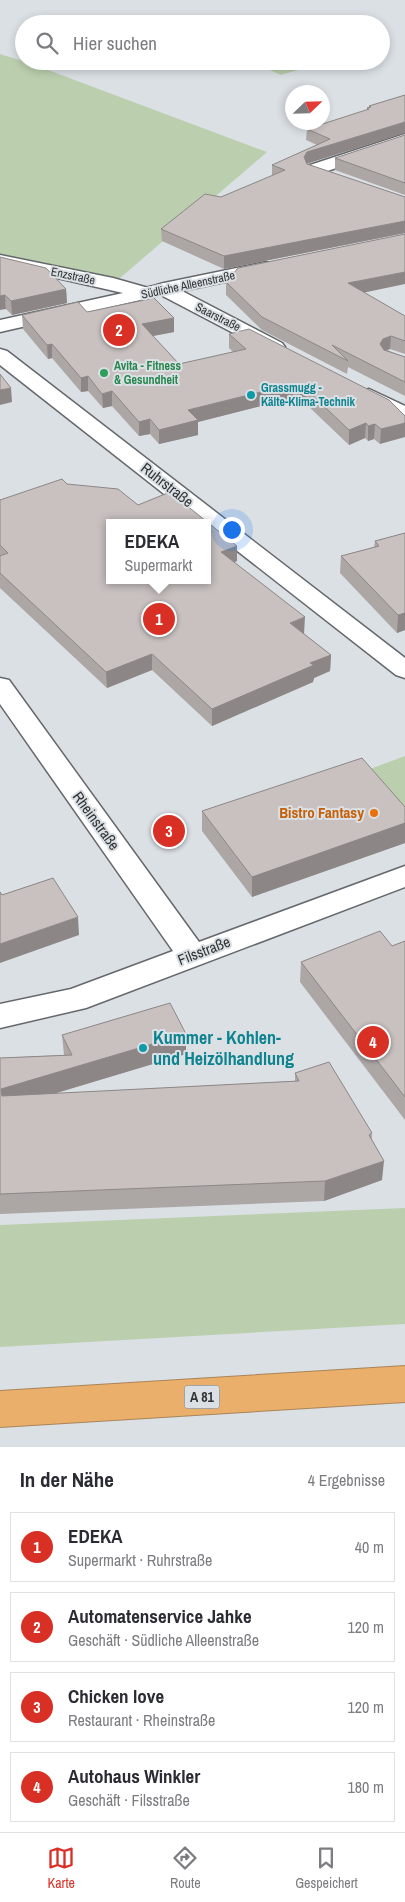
<!DOCTYPE html>
<html lang="de">
<head>
<meta charset="utf-8">
<style>
  body { margin:0; font-family:"Archivo Narrow",sans-serif; background:#f7f7f7; color:#2b2b33 }
  .compass { position:absolute; left:285px; top:85px; width:45px; height:45px; border-radius:50%; background:#fff; box-shadow:0 2px 8px #0003; rotate:67deg }
  .you { position:absolute; left:231px; top:529px; width:18px; height:18px; margin:-12px; border:4px solid #fff; border-radius:50%; background:#1a73e8; box-shadow:0 0 0 8px #1a73e833 }
  .badge { display:grid; place-items:center; width:32px; height:32px; border-radius:50%; background:#d93025; color:#fff; font-size:16px; font-weight:700 }
  .pin { position:absolute; translate:-50% -50%; border:2px solid #fff; box-shadow:0 1px 5px #0006 }
  .popup { position:absolute; left:106px; top:519px; width:105px; height:65px; box-sizing:border-box; display:grid; place-content:center; border-radius:0px; background:#fff; filter:drop-shadow(0 1px 4px #0005); font-size:16px; white-space:nowrap; color:#7c7c81 }
  .popup b { font-size:19px; color:#2b2b33 }
  .popup::after { content:''; position:absolute; left:50%; top:100%; margin-left:-10px; border:10px solid transparent; border-top-color:#fff }
  .list { margin:0; padding:0; list-style:none }
  h2 { display:flex; justify-content:space-between; align-items:center; height:65px; margin:0; padding:0 20px; font-size:21px }
  h2 small { font-size:16px; font-weight:400; color:#7c7c81 }
  .list li { display:grid; grid-template-columns:32px 1fr auto; gap:15px; align-items:center; box-sizing:border-box; height:70px; margin:0 10px 10px; padding:0 10px; border:1px solid #e1e1e2; border-radius:0px }
  .list b { display:block; font-size:19px; white-space:nowrap }
  .list p { margin:0; font-size:16px; white-space:nowrap; color:#7c7c81 }
  .list em { font-size:16px; font-style:normal; color:#7c7c81 }
  .icon { flex:none; width:28px; height:28px; fill:none; stroke:currentColor; stroke-width:2; stroke-linecap:round; stroke-linejoin:round }
  .map { position:relative; flex:none; width:405px; height:1447px; overflow:hidden }
  .search { position:absolute; background:#fff; box-shadow:0 2px 8px #0003; left:15px; right:15px; top:15px; height:55px; display:flex; align-items:center; gap:12px; box-sizing:border-box; padding:0 18px; border-radius:28px; color:#7c7c81; font-size:19px }
  .sheet { height:385px; background:#fff }
  nav { display:flex; justify-content:space-around; align-items:center; box-sizing:border-box; height:70px; border-top:1px solid #e1e1e2; background:#fff; font-size:14px; color:#7c7c81 }
  nav a { display:grid; justify-items:center; gap:2px }
  nav .on { color:#d93025 }
  .map>svg:first-child { display:block }
</style>
</head>
<body>
<div class="map">
<svg width="405" height="1447" viewBox="0 0 405 1447">
  <rect width="100%" height="100%" fill="#dbe0e5"/>
  <g fill="#bbcfae">
    <polygon points="0,54 32,64 267,152 113,284 0,260"/>
    <polygon points="285,61 329,61 281,75 263,67"/>
    <polygon points="405,756 405,807 370,769"/>
    <polygon points="405,1208 405,1324 0,1347 0,1225"/>
  </g>
  <g fill="none" stroke-linecap="round" stroke-linejoin="round">
    <defs>
      <g id="street">
        <polygon points="405,134 405,144 319,174 307,174 305,170 307,166"/>
        <polygon points="0,255 113,278 152,289 154,293 149,298 0,332 0,320 123,293 0,265"/>
        <polygon points="266,262 272,264 275,268 272,272 182,291 282,343 285,347 282,351 275,353 268,351 157,293 155,289 157,285 164,283"/>
        <polygon points="0,349 7,351 405,658 405,678 396,675 208,528 208,523 201,523 0,365"/>
        <polygon points="369,389 405,406 405,420 398,418 362,399 359,395 362,391"/>
        <polygon points="0,678 9,680 199,942 405,866 405,887 86,1008 0,1028 0,1004 71,989 173,951 0,704"/>
      </g>
      <polygon id="secondary" points="164,283 171,285 174,289 171,293 145,299 138,297 135,293 138,289"/>
      <polygon id="highway" points="405,1366 405,1402 0,1427 0,1391"/>
    </defs>
    <use href="#street" stroke="#64686c" stroke-width="3"/>
    <use href="#secondary" stroke="#64686c" stroke-width="2"/>
    <use href="#highway" stroke="#a98458" stroke-width="2"/>
    <use href="#street" fill="#fff" fill-rule="evenodd"/>
    <use href="#secondary" fill="#fff" fill-rule="evenodd"/>
    <use href="#highway" fill="#eab06b" fill-rule="evenodd"/>
  </g>
  <g fill="#aca6a5">
    <polygon points="405,95 307,164 405,197 405,233 224,269 162,241 161,229 221,197 272,176 272,165 317,145 306,140 307,129 367,110 367,108 369,107 369,106"/>
    <polygon points="405,135 405,195 335,170 335,158"/>
    <polygon points="0,257 66,289 67,303 12,315 6,309"/>
    <polygon points="226,282 364,293 405,316 405,354 390,349 387,350 405,357 405,396 348,367 347,374 262,330 226,295"/>
    <polygon points="87,312 174,318 174,332 153,336 179,364 233,352 229,348 229,334 389,400 380,444 374,439 368,441 365,438 349,445 306,404 300,405 293,398 198,422 198,435 159,444 150,434 139,436 112,406 103,408 88,391 81,392 52,358 48,359 23,329 22,315"/>
    <polygon points="67,484 138,505 237,546 237,561 234,562 304,634 331,655 330,671 314,678 313,682 212,726 152,670 107,688 0,588 0,500"/>
    <polygon points="405,533 405,630 397,633 340,573 341,556 374,547 375,541"/>
    <polygon points="405,807 405,843 252,897 202,831 202,811"/>
    <polygon points="405,941 405,1120 300,982 301,962 392,946"/>
    <polygon points="62,1035 186,1054 53,1094 295,1081 295,1073 372,1133 372,1139 382,1180 324,1201 0,1214 0,1058 64,1055"/>
  </g>
  <g fill="#8c8786">
    <polygon points="405,122 405,133 306,164 304,157 307,152"/>
    <polygon points="405,221 405,233 224,269 224,256"/>
    <polygon points="405,272 405,284 348,296 348,283"/>
    <polygon points="66,289 67,303 12,315 11,301"/>
    <polygon points="5,295 6,309 0,310 0,296"/>
    <polygon points="174,318 174,332 142,338 142,324"/>
    <polygon points="391,336 390,349 382,352 380,344 383,339"/>
    <polygon points="52,344 52,358 48,359 47,345"/>
    <polygon points="88,376 88,391 81,392 81,378"/>
    <polygon points="293,384 293,398 198,422 198,435 159,444 159,430 188,410"/>
    <polygon points="11,388 12,402 0,405 0,390"/>
    <polygon points="306,389 306,404 300,405 300,391"/>
    <polygon points="112,391 112,406 103,408 102,394"/>
    <polygon points="150,419 150,434 139,436 139,422"/>
    <polygon points="366,423 365,438 349,445 349,430"/>
    <polygon points="405,423 405,437 380,444 381,429"/>
    <polygon points="375,424 374,439 368,441 368,426"/>
    <polygon points="237,546 237,561 221,568 221,552"/>
    <polygon points="405,613 405,630 397,633 398,615"/>
    <polygon points="305,617 304,634 290,623"/>
    <polygon points="152,654 152,670 107,688 106,672"/>
    <polygon points="331,655 330,671 314,678 313,682 212,726 212,709 310,663"/>
    <polygon points="405,823 405,843 252,897 252,877"/>
    <polygon points="78,917 79,935 0,963 0,944"/>
    <polygon points="186,1034 186,1054 3,1109 1,1089"/>
    <polygon points="384,1161 382,1180 324,1201 325,1181"/>
  </g>
  <g fill="#c8c1c0" stroke="#8c8786" fill-rule="evenodd">
    <polygon points="405,95 405,122 307,152 304,157 307,164 405,197 405,221 224,256 161,229 205,194 221,197 285,170 272,165 330,139 307,129 369,109 367,108 371,107 369,106"/>
    <polygon points="405,135 405,183 335,158"/>
    <polygon points="405,234 405,272 348,283 405,316 405,341 391,336 383,339 380,344 384,350 405,357 405,382 332,345 348,361 262,317 226,282 238,268"/>
    <polygon points="0,257 46,268 66,289 11,301 5,295 0,296"/>
    <polygon points="154,298 174,318 142,324 179,364 246,349 229,334 249,329 389,400 405,416 405,423 381,429 375,424 368,426 366,423 349,430 306,389 300,391 293,384 188,410 198,420 159,430 150,419 139,422 112,391 102,394 88,376 81,378 52,344 47,345 22,315 78,302 87,312"/>
    <polygon points="0,374 11,388 0,390"/>
    <path d="M62 479 67 484 118 489 138 505 170 492 237 546 221 552 305 617 290 623 331 655 310 663 314 665 212 709 152 654 106 672 0 573V556L8 553 0 545V500ZM110 523H208V580H110Z"/>
    <polygon points="405,533 405,613 398,615 341,556 379,546 375,541"/>
    <polygon points="362,758 405,807 405,823 252,877 202,811"/>
    <polygon points="53,878 78,917 0,944 0,892 2,895"/>
    <polygon points="380,931 392,946 405,941 405,1097 301,962"/>
    <polygon points="170,1003 186,1034 1,1089 2,1096 299,1081 295,1073 329,1062 372,1133 369,1135 384,1161 325,1181 0,1194 0,1058 72,1055 62,1035"/>
  </g>
  <circle fill="#2e9e5b" stroke="#dbe0e5" stroke-width="2" cx="104" cy="373" r="5"/>
  <g fill="#0f9aa8" stroke="#dbe0e5" stroke-width="2">
    <circle cx="251" cy="395" r="5"/>
    <circle cx="143" cy="1048" r="5"/>
  </g>
  <circle fill="#e8710a" stroke="#dbe0e5" stroke-width="2" cx="374" cy="813" r="5"/>
  <g text-anchor="middle" stroke-width="4" stroke-linejoin="round" paint-order="stroke">
    <g font-size="12" fill="#313335" stroke="#dbe0e5">
      <text transform="translate(73 276) rotate(12)" y="4">Enzstraße</text>
      <text transform="translate(188 285) rotate(-12)" y="4">Südliche Alleenstraße</text>
      <text transform="translate(218 317) rotate(27)" y="4">Saarstraße</text>
    </g>
    <g font-size="12" font-weight="bold" fill="#27864d" stroke="#dbe0e5" text-anchor="start">
      <text x="114" y="370">Avita - Fitness<tspan x="114" dy="14">&amp; Gesundheit</tspan></text>
    </g>
    <g font-size="12" font-weight="bold" fill="#0d838f" stroke="#dbe0e5" text-anchor="start">
      <text x="261" y="392">Grassmugg -<tspan x="261" dy="14">Kälte-Klima-Technik</tspan></text>
    </g>
    <rect fill="#dbe0e5" stroke="#64676a" stroke-width="1" x="184.5" y="1385.5" width="35" height="23" rx="4"/>
    <g font-size="14" font-weight="bold" fill="#313335">
      <text x="202" y="1402">A 81</text>
    </g>
    <g font-size="15" fill="#313335" stroke="#dbe0e5">
      <text transform="translate(167 485) rotate(38)" y="5">Ruhrstraße</text>
      <text transform="translate(96 821) rotate(54)" y="5">Rheinstraße</text>
      <text transform="translate(204 951) rotate(-21)" y="5">Filsstraße</text>
    </g>
    <g font-size="15" font-weight="bold" fill="#c56008" stroke="#dbe0e5" text-anchor="end">
      <text x="364" y="818">Bistro Fantasy</text>
    </g>
    <g font-size="18" font-weight="bold" fill="#0d838f" stroke="#dbe0e5" text-anchor="start">
      <text x="153" y="1044">Kummer - Kohlen-<tspan x="153" dy="21">und Heizölhandlung</tspan></text>
    </g>
  </g>
</svg>
<svg class="compass" viewBox="-18 -18 36 36"><path d="M0-13l5 13h-10z" fill="#e53935"/><path d="M0 13l5-13h-10z" fill="#7c7c81"/></svg>
<div class="you"></div>
<div class="pin badge" style="left:159px;top:619px">1</div>
<div class="popup"><b>EDEKA</b>Supermarkt</div>
<div class="pin badge" style="left:119px;top:330px">2</div>
<div class="pin badge" style="left:169px;top:831px">3</div>
<div class="pin badge" style="left:373px;top:1042px">4</div>
<div class="search"><svg class="icon" aria-label="search" viewBox="0 0 24 24"><circle cx="10" cy="10" r="6"/><path d="M15 15l6 6"/></svg>Hier suchen</div>
</div>
<section class="sheet">
<h2>In der Nähe<small>4 Ergebnisse</small></h2>
<ul class="list">
<li><span class="badge">1</span><div><b>EDEKA</b><p>Supermarkt · Ruhrstraße</p></div><em>40 m</em></li>
<li><span class="badge">2</span><div><b>Automatenservice Jahke</b><p>Geschäft · Südliche Alleenstraße</p></div><em>120 m</em></li>
<li><span class="badge">3</span><div><b>Chicken love</b><p>Restaurant · Rheinstraße</p></div><em>120 m</em></li>
<li><span class="badge">4</span><div><b>Autohaus Winkler</b><p>Geschäft · Filsstraße</p></div><em>180 m</em></li>
</ul>
</section>
<nav>
<a class="on"><svg class="icon" aria-label="map" viewBox="0 0 24 24"><path d="M3 6l6-2 6 2 6-2v14l-6 2-6-2-6 2zM9 4v14M15 6v14"/></svg>Karte</a>
<a><svg class="icon" aria-label="directions" viewBox="0 0 24 24"><path d="M12 3l9 9-9 9-9-9zM9 14v-3h6M13 9l2 2-2 2"/></svg>Route</a>
<a><svg class="icon" aria-label="saved" viewBox="0 0 24 24"><path d="M7 4h10v16l-5-4-5 4z"/></svg>Gespeichert</a>
</nav>
</body>
</html>
